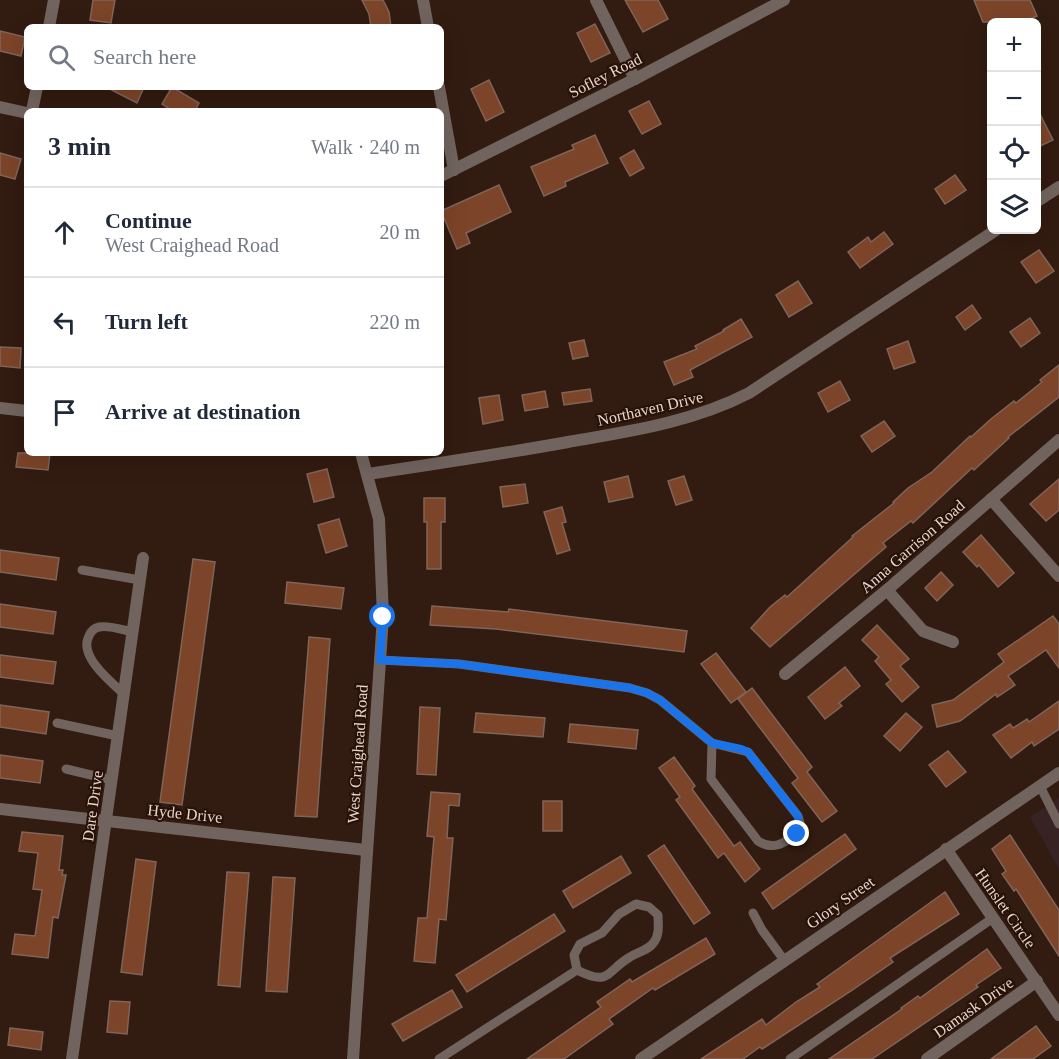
<!DOCTYPE html>
<html lang="en">
<head>
<meta charset="utf-8">
<style>
  body { margin:0; font-family:"Times New Roman",serif; background:#f6f6f7; color:#1f2937 }
  .controls { position:absolute; right:18px; top:18px; display:grid; overflow:hidden; border-radius:9px; box-shadow:0 6px 24px #0002 }
  .controls button { width:54px; height:54px; display:grid; place-items:center; padding:0; border:0; border-bottom:2px solid #e0e1e3; background:#fff; color:#1f2937; font:30px sans-serif }
  .stop { position:absolute; width:18px; height:18px; margin:-14px; border:4px solid #1a73e8; border-radius:50%; background:#fff }
  .stop.end { background:#1a73e8; border-color:#fff; box-shadow:0 2px 6px #0008 }
  .list { margin:0; padding:0; list-style:none }
  h2 { display:flex; justify-content:space-between; align-items:center; height:78px; margin:0; padding:0 24px; font-size:26px }
  h2 small { font-size:20px; font-weight:400; color:#747a83 }
  .list li { display:grid; grid-template-columns:39px 1fr auto; gap:18px; align-items:center; box-sizing:border-box; height:90px; padding:0 24px; border-top:2px solid #e0e1e3 }
  .list b { display:block; font-size:22px; white-space:nowrap }
  .list p { margin:0; font-size:20px; white-space:nowrap; color:#747a83 }
  .list em { font-size:20px; font-style:normal; color:#747a83 }
  .icon { flex:none; width:33px; height:33px; fill:none; stroke:currentColor; stroke-width:2; stroke-linecap:round; stroke-linejoin:round }
  .map { position:relative; flex:none; width:1059px; height:1059px; overflow:hidden }
  .search { position:absolute; background:#fff; box-shadow:0 6px 24px #0002; left:24px; top:24px; width:420px; height:66px; display:flex; align-items:center; gap:15px; box-sizing:border-box; padding:0 21px; border-radius:9px; color:#747a83; font-size:22px }
  .panel { position:absolute; background:#fff; box-shadow:0 6px 24px #0002; left:24px; top:108px; width:420px; height:348px; border-radius:9px }
  .map>svg:first-child { display:block }
</style>
</head>
<body>
<div class="map">
<svg width="1059" height="1059" viewBox="0 0 1059 1059">
  <rect width="100%" height="100%" fill="#321b10"/>
  <polygon fill="#372324" points="1059,798 1059,869 1030,817"/>
  <g fill="#7c4429" stroke="#806458" stroke-width="1.5">
    <polygon points="93,0 115,0 111,23 90,20"/>
    <polygon points="362,0 383,0 389,12 391,27 371,27 369,14"/>
    <polygon points="625,0 658,0 668,19 643,32"/>
    <polygon points="974,0 1030,0 1037,16 1023,22 983,22"/>
    <polygon points="595,24 610,53 591,62 577,33"/>
    <polygon points="0,31 25,37 21,56 0,51"/>
    <polygon points="489,80 504,112 486,121 471,89"/>
    <polygon points="106,87 144,87 137,103"/>
    <polygon points="172,87 199,103 195,111 173,111 162,104"/>
    <polygon points="649,101 661,124 642,134 629,111"/>
    <polygon points="1036,106 1053,140 1036,148"/>
    <polygon points="595,135 608,163 565,182 566,186 544,196 531,167 574,149 572,145"/>
    <polygon points="634,150 644,168 630,176 620,158"/>
    <polygon points="0,153 21,159 15,179 0,175"/>
    <polygon points="955,175 966,190 945,204 935,189"/>
    <polygon points="499,185 511,212 466,233 470,243 457,249 441,211"/>
    <polygon points="884,232 893,244 860,268 848,252 868,237 871,242"/>
    <polygon points="1039,250 1054,271 1036,283 1021,262"/>
    <polygon points="798,281 812,303 789,317 776,295"/>
    <polygon points="972,305 981,318 965,330 956,317"/>
    <polygon points="1030,318 1040,333 1021,347 1010,332"/>
    <polygon points="741,319 752,337 690,370 693,377 674,385 664,362 697,349 695,346 724,331 723,330"/>
    <polygon points="584,340 588,356 573,359 569,343"/>
    <polygon points="908,341 915,362 894,369 887,349"/>
    <polygon points="0,347 21,348 20,368 0,366"/>
    <polygon points="1059,365 1059,397 1008,437 1009,438 974,470 972,468 913,523 911,521 883,543 886,547 770,647 751,628 770,607 785,595 787,597 853,537 852,536 894,503 893,502 908,488 932,472 970,436 971,437 991,419 1014,401 1016,403 1042,382 1040,380"/>
    <polygon points="840,381 850,400 828,412 818,393"/>
    <polygon points="590,389 592,401 564,405 562,393"/>
    <polygon points="545,391 548,407 525,411 522,395"/>
    <polygon points="499,395 503,420 483,424 479,398"/>
    <polygon points="884,421 895,436 872,452 861,436"/>
    <polygon points="18,453 50,453 48,470 16,467"/>
    <polygon points="327,469 334,497 314,502 307,474"/>
    <polygon points="628,476 633,497 609,502 604,482"/>
    <polygon points="684,476 692,500 676,505 668,481"/>
    <polygon points="1059,479 1059,510 1046,521 1030,504"/>
    <polygon points="525,484 528,503 503,507 500,487"/>
    <polygon points="424,498 445,498 445,522 441,522 441,569 427,569 427,522 424,522"/>
    <polygon points="562,507 566,522 562,523 570,550 557,554 544,512"/>
    <polygon points="339,519 347,546 326,553 318,525"/>
    <polygon points="981,535 1014,573 998,587 979,565 977,567 963,552"/>
    <polygon points="0,550 59,558 56,580 0,572"/>
    <polygon points="193,559 215,562 182,805 160,802"/>
    <polygon points="941,572 953,585 937,601 925,588"/>
    <polygon points="287,582 344,588 341,609 285,603"/>
    <polygon points="0,604 56,612 53,634 0,627"/>
    <polygon points="432,606 508,612 509,609 687,631 684,652 496,629 430,625"/>
    <polygon points="1053,616 1059,624 1059,668 1046,650 1008,676 1015,685 997,697 996,694 960,721 937,727 932,705 953,700 1004,662 998,654"/>
    <polygon points="877,625 909,659 900,666 919,687 902,702 886,684 891,680 875,661 879,657 862,640"/>
    <polygon points="309,637 330,639 317,817 295,816"/>
    <polygon points="716,653 746,692 731,703 701,664"/>
    <polygon points="0,655 56,662 53,684 0,677"/>
    <polygon points="845,667 860,686 839,703 842,706 825,719 808,697"/>
    <polygon points="752,688 812,767 807,772 837,811 822,822 792,783 798,778 738,699"/>
    <polygon points="1059,701 1059,729 1034,746 1032,742 1011,758 993,735 1010,724 1013,728 1027,719 1029,722"/>
    <polygon points="0,705 49,712 46,734 0,727"/>
    <polygon points="420,707 440,708 436,775 417,774"/>
    <polygon points="476,713 545,718 543,737 474,732"/>
    <polygon points="906,713 922,727 900,751 884,736"/>
    <polygon points="570,724 638,730 636,749 568,742"/>
    <polygon points="948,751 966,772 946,787 929,765"/>
    <polygon points="0,755 43,761 40,783 0,778"/>
    <polygon points="674,757 695,786 692,789 734,846 740,842 760,869 745,882 724,853 718,858 676,800 680,797 659,768"/>
    <polygon points="431,792 460,794 459,806 449,805 447,838 453,838 446,920 439,919 435,963 414,961 418,918 427,918 434,837 427,836"/>
    <rect x="543" y="801" width="19" height="30"/>
    <polygon points="22,832 63,836 59,870 63,870 62,875 66,875 58,918 53,917 48,958 12,954 15,934 35,936 42,890 33,889 38,853 19,851"/>
    <polygon points="845,834 856,849 773,909 762,893"/>
    <polygon points="1010,835 1059,910 1059,956 1016,889 1014,891 1002,874 1006,871 992,849"/>
    <polygon points="664,845 710,913 694,924 648,856"/>
    <polygon points="621,856 631,873 573,908 563,891"/>
    <polygon points="136,859 156,862 142,975 121,972"/>
    <polygon points="227,872 249,873 240,987 218,985"/>
    <polygon points="273,877 295,878 287,992 266,991"/>
    <polygon points="945,892 959,914 890,958 893,962 851,991 762,1049 760,1047 743,1059 701,1059 762,1019 766,1025 796,1002 820,987 817,984"/>
    <polygon points="554,914 565,931 467,992 456,975"/>
    <polygon points="706,938 715,954 655,990 653,988 609,1019 613,1024 564,1059 527,1059 601,1007 597,1002 630,979 632,982"/>
    <polygon points="987,949 1001,968 976,985 978,987 872,1059 829,1059 902,1009 901,1008 918,996 920,998"/>
    <polygon points="452,990 462,1007 403,1041 392,1024"/>
    <polygon points="110,1001 130,1002 127,1034 107,1032"/>
    <polygon points="1036,1026 1051,1046 1033,1059 991,1059"/>
    <polygon points="10,1028 43,1032 41,1050 8,1045"/>
  </g>
  <g fill="none" stroke-linecap="round" stroke-linejoin="round">
    <g stroke="#71645f" stroke-width="9">
      <polyline points="82,570 140,580"/>
      <path d="M380 660 459 664 630 688 647 693 660 700 712 743 711 779 758 841C773 851 784 843 797 834L800 823 798 816 748 752 712 743"/>
      <path d="M124 694C111 682 78 656 89 636 91 631 94 628 99 627 109 625 123 630 133 632"/>
      <polyline points="57,723 118,736"/>
      <polyline points="66,769 112,780"/>
      <polyline points="1040,786 1059,824"/>
      <path d="M636 904 649 907 658 915C658 924 660 934 654 942 649 950 638 952 630 957 606 971 610 987 577 970L574 955 580 944 602 933 619 914Z"/>
      <polyline points="753,913 762,930 784,960"/>
      <polyline points="439,1059 577,970"/>
      <polyline points="790,1059 993,918"/>
    </g>
    <g stroke="#71645f" stroke-width="12">
      <polyline points="423,0 428,27"/>
      <polyline points="596,0 635,79"/>
      <polyline points="49,27 54,0"/>
      <polyline points="439,87 454,170"/>
      <polyline points="32,111 37,87"/>
      <polyline points="441,176 635,79 784,0"/>
      <polyline points="1036,202 1059,187"/>
      <polyline points="0,408 27,411"/>
      <path d="M368 474C435 464 502 454 568 442 631 431 693 422 749 393L996 230"/>
      <polyline points="991,499 1059,576"/>
      <polyline points="887,590 923,631 953,642"/>
      <polyline points="785,674 887,590 1059,440"/>
      <polyline points="0,809 366,850"/>
      <polyline points="946,849 1059,1015"/>
      <polyline points="72,1059 143,558"/>
      <polyline points="641,1059 1059,773"/>
      <polyline points="927,1059 1037,981"/>
    </g>
    <g stroke="#71645f" stroke-width="12">
      <polyline points="0,107 27,113"/>
      <polyline points="353,1059 383,617 379,519 361,453"/>
    </g>
  </g>
  <g fill="none" stroke-linecap="round" stroke-linejoin="round">
    <polyline stroke="#1a73e8" stroke-width="8" points="383,617 380,660 459,664 630,688 647,693 660,700 712,743 741,749 748,752 798,816 799,828 797,834"/>
  </g>
  <g text-anchor="middle" stroke-width="4.5" stroke-linejoin="round" paint-order="stroke">
    <g font-size="16" fill="#e5d4cd" stroke="#281207">
      <text transform="translate(605 75) rotate(-27)" y="6">Sofley Road</text>
      <text transform="translate(650 408) rotate(-13)" y="6">Northaven Drive</text>
      <text transform="translate(912 546) rotate(-41)" y="6">Anna Garrison Road</text>
      <text transform="translate(357 754) rotate(-86)" y="6">West Craighead Road</text>
      <text transform="translate(92 806) rotate(-82)" y="6">Dare Drive</text>
      <text transform="translate(185 813) rotate(6)" y="6">Hyde Drive</text>
      <text transform="translate(840 902) rotate(-35)" y="6">Glory Street</text>
      <text transform="translate(1006 908) rotate(55)" y="6">Hunslet Circle</text>
      <text transform="translate(973 1007) rotate(-35)" y="6">Damask Drive</text>
    </g>
  </g>
</svg>
<div class="controls">
<button>+</button>
<button>−</button>
<button><svg class="icon" aria-label="locate" viewBox="0 0 24 24"><circle cx="12" cy="12" r="6"/><path d="M12 2v4M12 18v4M2 12h4M18 12h4"/></svg></button>
<button><svg class="icon" aria-label="layers" viewBox="0 0 24 24"><path d="M12 4l9 5-9 5-9-5zM3 14l9 5 9-5"/></svg></button>
</div>
<div class="stop" style="left:383px;top:617px"></div>
<div class="stop end" style="left:797px;top:834px"></div>
<div class="search"><svg class="icon" aria-label="search" viewBox="0 0 24 24"><circle cx="10" cy="10" r="6"/><path d="M15 15l6 6"/></svg>Search here</div>
<section class="panel">
<h2>3 min<small>Walk · 240 m</small></h2>
<ul class="list">
<li><svg class="icon" aria-label="ahead" viewBox="0 0 24 24"><path d="M12 20V5M6 11l6-6 6 6"/></svg><div><b>Continue</b><p>West Craighead Road</p></div><em>20 m</em></li>
<li><svg class="icon" aria-label="left" viewBox="0 0 24 24"><path d="M17 20v-9H6M10 6l-5 5 5 5"/></svg><div><b>Turn left</b></div><em>220 m</em></li>
<li><svg class="icon" aria-label="arrive" viewBox="0 0 24 24"><path d="M6 21V4h12l-3 4 3 4H6"/></svg><div><b>Arrive at destination</b></div></li>
</ul>
</section>
</div>
</body>
</html>
